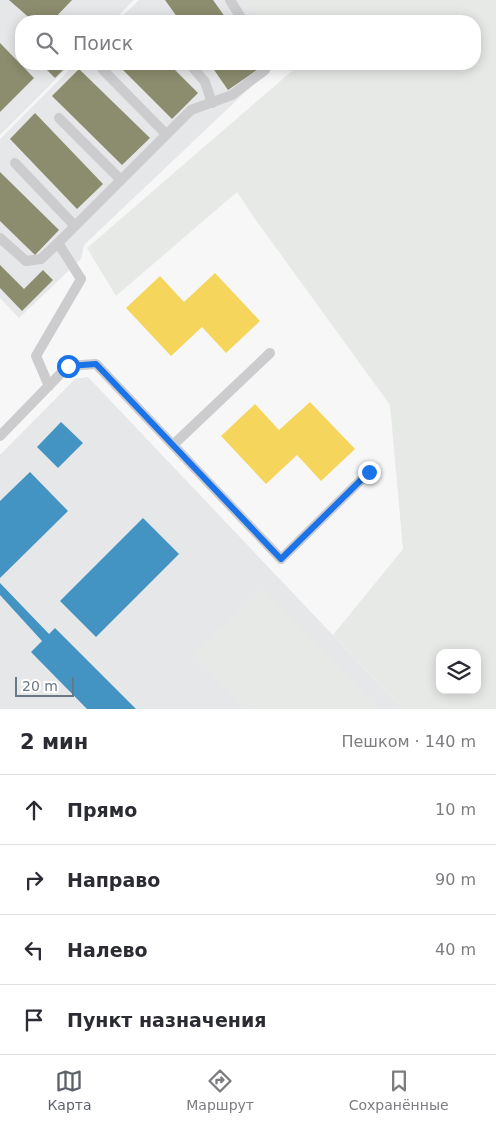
<!DOCTYPE html>
<html lang="ru">
<head>
<meta charset="utf-8">
<style>
  body { margin:0; font-family:"DejaVu Sans",sans-serif; background:#f7f7f7; color:#2b2b33 }
  .controls { position:absolute; right:15px; bottom:15px; display:grid; overflow:hidden; border-radius:10px; box-shadow:0 2px 12px #0003 }
  .controls button { width:45px; height:45px; display:grid; place-items:center; padding:0; border:0; border-bottom:1px solid #e1e1e2; background:#fff; color:#2b2b33; font:25px sans-serif }
  .scale { position:absolute; left:15px; bottom:12px; width:59px; box-sizing:border-box; padding-left:5px; border:2px solid #6a7785; border-top:0; font-size:14px; line-height:18px; white-space:nowrap; color:#6a7785; -webkit-text-stroke:4px #fff; paint-order:stroke }
  .stop { position:absolute; width:15px; height:15px; margin:-11px; border:4px solid #1a73e8; border-radius:50%; background:#fff }
  .stop.end { background:#1a73e8; border-color:#fff; box-shadow:0 1px 5px #0008 }
  .list { margin:0; padding:0; list-style:none }
  h2 { display:flex; justify-content:space-between; align-items:center; height:65px; margin:0; padding:0 20px; font-size:21px }
  h2 small { font-size:16px; font-weight:400; color:#7c7c81 }
  .list li { display:grid; grid-template-columns:32px 1fr auto; gap:15px; align-items:center; box-sizing:border-box; height:70px; padding:0 20px; border-top:1px solid #e1e1e2 }
  .list b { display:block; font-size:19px; white-space:nowrap }
  .list em { font-size:16px; font-style:normal; color:#7c7c81 }
  .icon { flex:none; width:28px; height:28px; fill:none; stroke:currentColor; stroke-width:2; stroke-linecap:round; stroke-linejoin:round }
  .map { position:relative; flex:none; width:496px; height:709px; overflow:hidden }
  .search { position:absolute; background:#fff; box-shadow:0 2px 12px #0003; left:15px; right:15px; top:15px; height:55px; display:flex; align-items:center; gap:12px; box-sizing:border-box; padding:0 18px; border-radius:20px; color:#7c7c81; font-size:19px }
  .sheet { height:345px; background:#fff }
  nav { display:flex; justify-content:space-around; align-items:center; box-sizing:border-box; height:70px; border-top:1px solid #e1e1e2; background:#fff; font-size:14px; color:#7c7c81 }
  nav a { display:grid; justify-items:center; gap:2px }
  nav .on { color:#5d616a }
  .map>svg:first-child { display:block }
</style>
</head>
<body>
<div class="map">
<svg width="496" height="709" viewBox="0 0 496 709">
  <rect width="100%" height="100%" fill="#f7f7f7"/>
  <g fill="#e6e7e8">
    <polygon points="0,0 134,0 113,21 21,21 21,64 71,64 0,135"/>
    <polygon points="139,0 272,0 286,21 117,21"/>
    <polygon points="75,64 275,64 84,245 81,259 19,318 0,298 0,139"/>
    <polygon points="88,377 403,709 0,709 0,455 75,379"/>
  </g>
  <g fill="#e6e9e5" fill-rule="evenodd">
    <path d="M246 0H496V709H403L333 635 403 549 390 405 253 216 237 192 116 296 87 248 293 70 289 64H475V21H260ZM440 653H477V690H440Z"/>
    <polygon points="262,588 379,709 245,709 193,655"/>
  </g>
  <g fill="#f6d55c">
    <polygon points="215,273 260,321 226,353 202,327 171,356 126,308 160,276 184,302"/>
    <polygon points="310,402 355,449 321,481 297,455 266,484 221,436 255,404 279,430"/>
  </g>
  <g fill="#4393c3">
    <polygon points="61,422 83,443 58,468 37,447"/>
    <polygon points="30,472 68,511 0,578 0,501"/>
    <polygon points="143,518 179,554 96,637 60,601"/>
    <polygon points="0,583 49,634 55,628 136,709 87,709 31,652 42,641 0,595"/>
  </g>
  <g fill="#8c8c6e">
    <polygon points="9,0 72,0 52,21 33,21"/>
    <polygon points="165,0 213,0 228,21 180,21"/>
    <polygon points="0,43 34,78 0,112"/>
    <polygon points="41,64 69,64 55,78"/>
    <polygon points="117,64 169,64 198,93 172,119"/>
    <polygon points="210,64 257,64 260,68 228,90"/>
    <polygon points="79,69 150,138 122,165 52,96"/>
    <polygon points="35,113 103,184 77,209 10,139"/>
    <polygon points="0,172 59,230 35,255 0,221"/>
    <polygon points="0,265 24,289 43,270 53,280 22,311 0,288"/>
  </g>
  <g fill="none" stroke-linecap="round" stroke-linejoin="round">
    <g stroke="#ccccce" stroke-width="10">
      <polyline points="230,0 243,21"/>
      <polyline points="190,64 205,82 212,103"/>
      <polyline points="103,70 166,134"/>
      <polyline points="59,118 121,180"/>
      <polyline points="15,163 75,226"/>
      <polyline points="0,238 26,261 41,259 58,243"/>
      <polyline points="49,386 36,356 81,279 58,243 191,110 232,95 265,70 266,64"/>
      <polyline points="0,436 68,366 96,364 281,559 369,472"/>
      <polyline points="173,445 270,353"/>
    </g>
  </g>
  <g fill="none" stroke-linecap="round" stroke-linejoin="round">
    <polyline stroke="#1a73e8" stroke-width="6" points="68,366 96,364 281,559 369,472"/>
  </g>
</svg>
<div class="controls">
<button><svg class="icon" aria-label="layers" viewBox="0 0 24 24"><path d="M12 4l9 5-9 5-9-5zM3 14l9 5 9-5"/></svg></button>
</div>
<div class="scale">20 m</div>
<div class="stop" style="left:68px;top:366px"></div>
<div class="stop end" style="left:369px;top:472px"></div>
<div class="search"><svg class="icon" aria-label="search" viewBox="0 0 24 24"><circle cx="10" cy="10" r="6"/><path d="M15 15l6 6"/></svg>Поиск</div>
</div>
<section class="sheet">
<h2>2 мин<small>Пешком · 140 m</small></h2>
<ul class="list">
<li><svg class="icon" aria-label="ahead" viewBox="0 0 24 24"><path d="M12 20V5M6 11l6-6 6 6"/></svg><div><b>Прямо</b></div><em>10 m</em></li>
<li><svg class="icon" aria-label="right" viewBox="0 0 24 24"><path d="M7 20v-9h11M14 6l5 5-5 5"/></svg><div><b>Направо</b></div><em>90 m</em></li>
<li><svg class="icon" aria-label="left" viewBox="0 0 24 24"><path d="M17 20v-9H6M10 6l-5 5 5 5"/></svg><div><b>Налево</b></div><em>40 m</em></li>
<li><svg class="icon" aria-label="arrive" viewBox="0 0 24 24"><path d="M6 21V4h12l-3 4 3 4H6"/></svg><div><b>Пункт назначения</b></div></li>
</ul>
</section>
<nav>
<a class="on"><svg class="icon" aria-label="map" viewBox="0 0 24 24"><path d="M3 6l6-2 6 2 6-2v14l-6 2-6-2-6 2zM9 4v14M15 6v14"/></svg>Карта</a>
<a><svg class="icon" aria-label="directions" viewBox="0 0 24 24"><path d="M12 3l9 9-9 9-9-9zM9 14v-3h6M13 9l2 2-2 2"/></svg>Маршрут</a>
<a><svg class="icon" aria-label="saved" viewBox="0 0 24 24"><path d="M7 4h10v16l-5-4-5 4z"/></svg>Сохранённые</a>
</nav>
</body>
</html>
